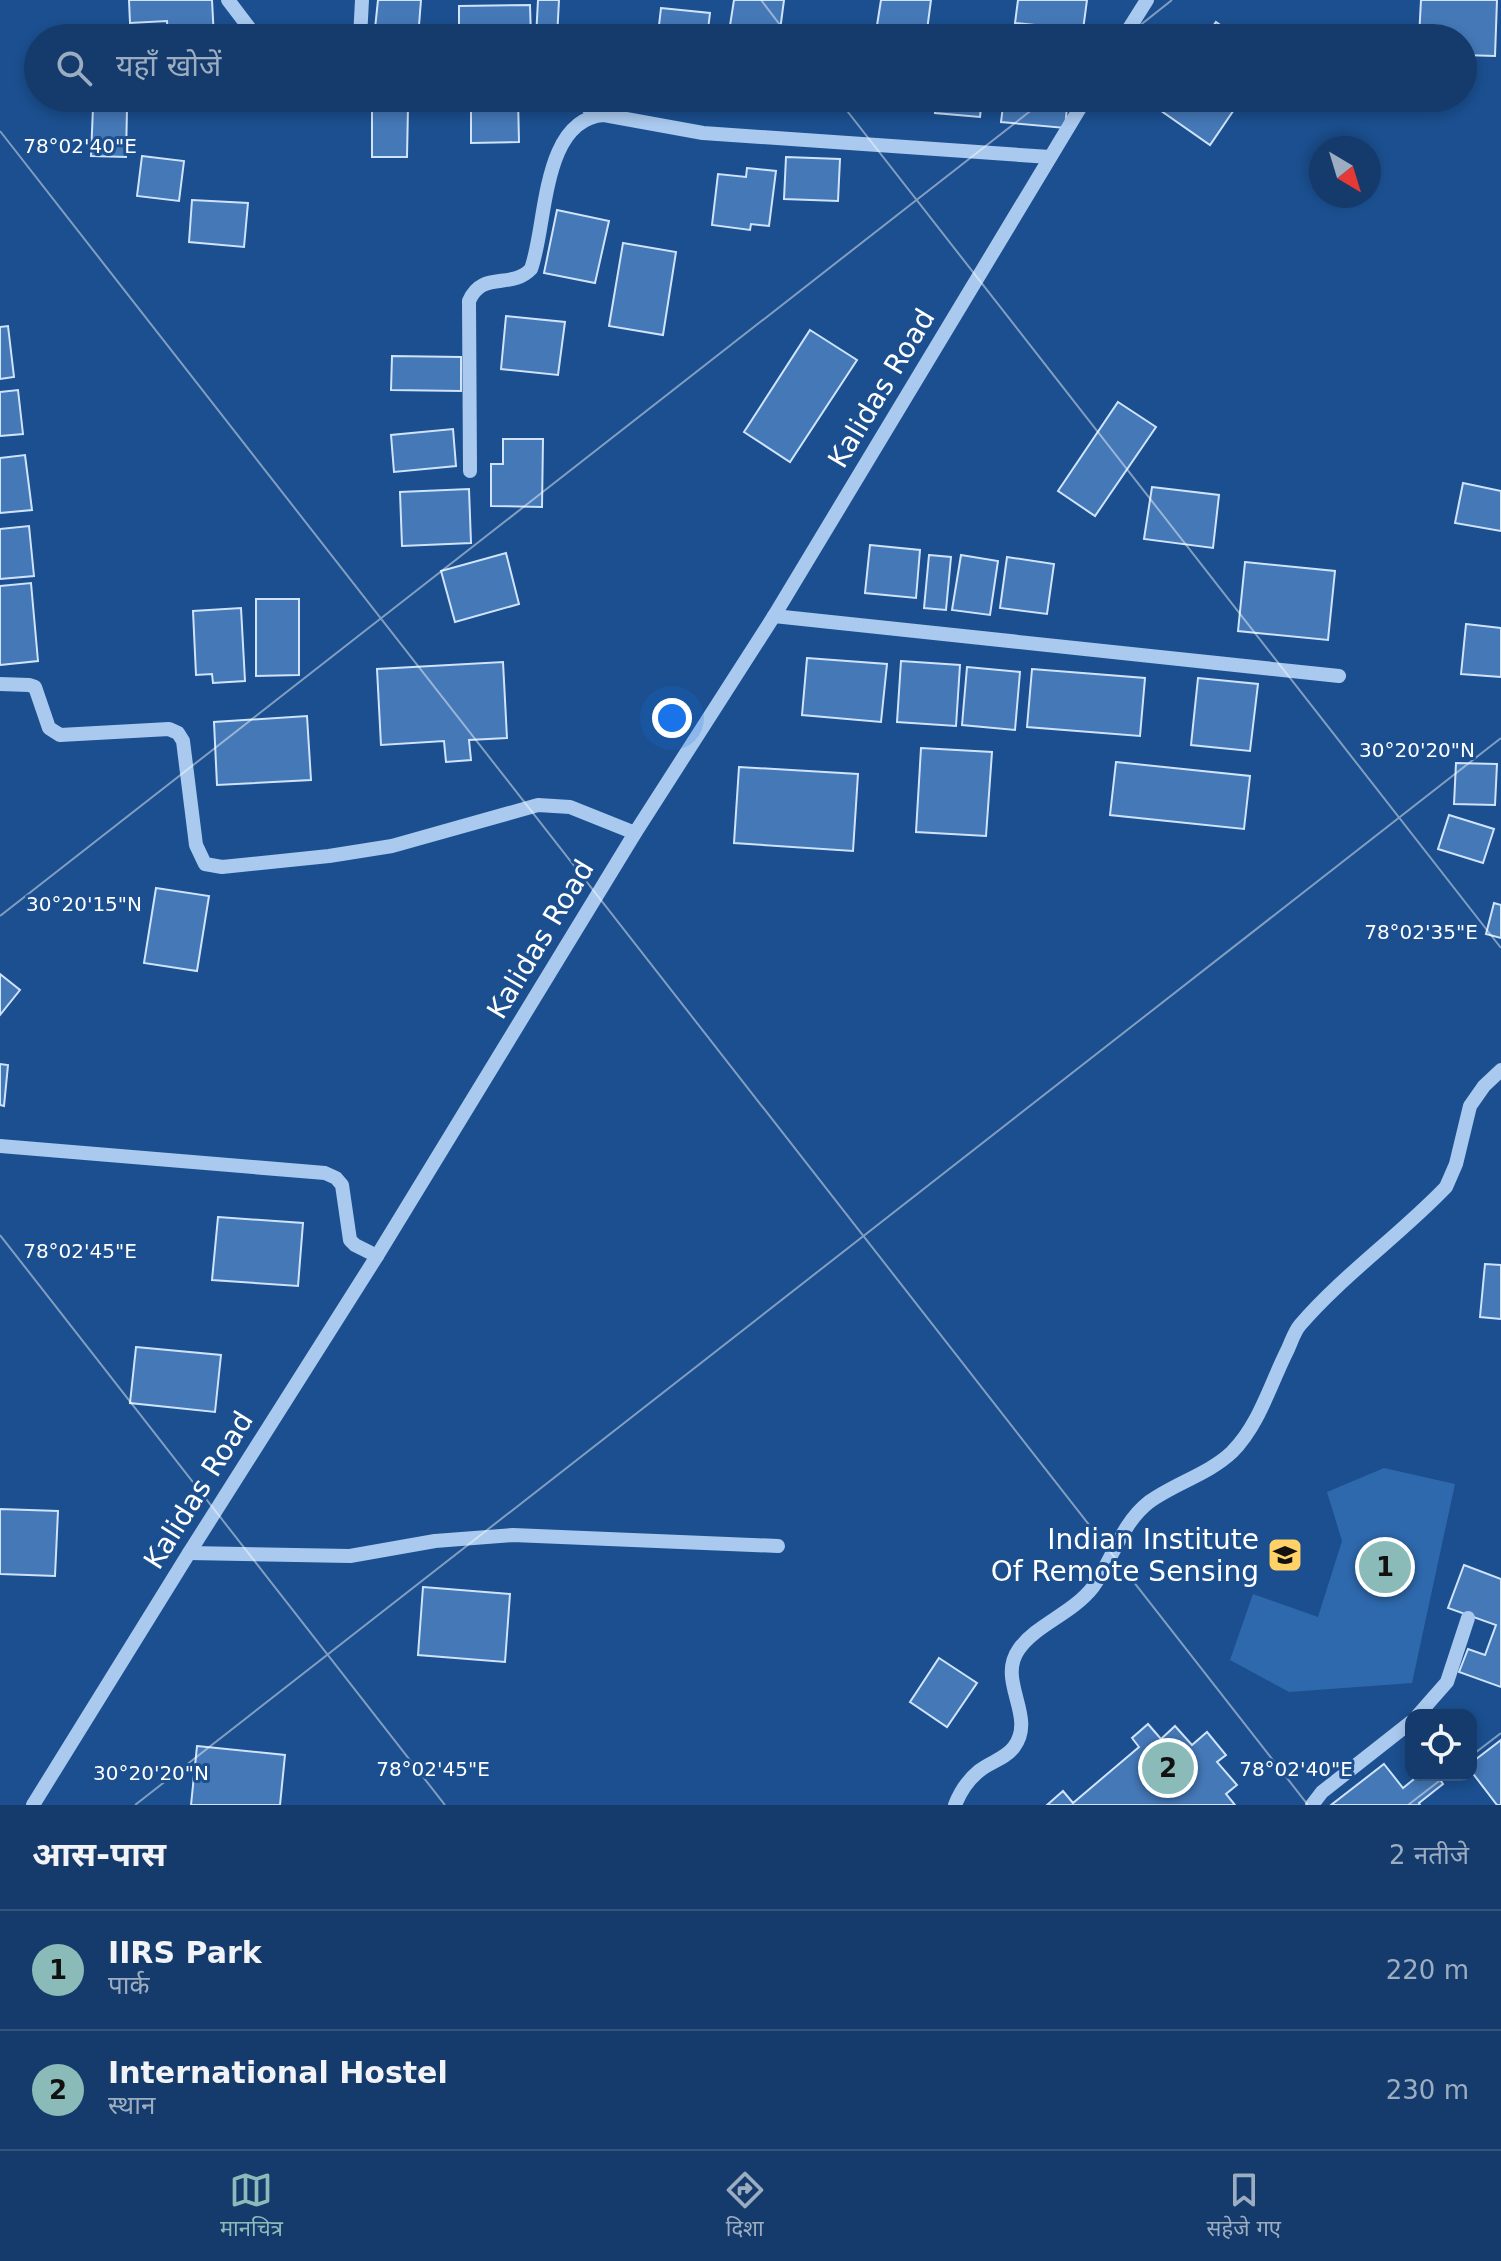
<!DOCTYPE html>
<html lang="hi">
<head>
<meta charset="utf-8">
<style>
  body { margin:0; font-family:"DejaVu Sans","Noto Sans Devanagari",sans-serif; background:#214673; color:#f1f3f6 }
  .controls { position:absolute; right:24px; bottom:24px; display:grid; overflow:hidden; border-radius:16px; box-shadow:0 4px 12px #0003 }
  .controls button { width:72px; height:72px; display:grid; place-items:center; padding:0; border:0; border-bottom:2px solid #33557e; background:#143b6b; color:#f1f3f6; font:40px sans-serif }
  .compass { position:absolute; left:1309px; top:136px; width:72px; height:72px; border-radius:50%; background:#143b6b; box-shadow:0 4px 12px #0003; rotate:142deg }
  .you { position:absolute; left:672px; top:718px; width:28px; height:28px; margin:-20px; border:6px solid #fff; border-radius:50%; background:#1a73e8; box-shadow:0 0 0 12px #1a73e833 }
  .badge { display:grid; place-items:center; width:52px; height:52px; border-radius:50%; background:#8bbbb9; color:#111; font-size:26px; font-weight:700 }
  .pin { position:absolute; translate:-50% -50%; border:4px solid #fff; box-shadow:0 2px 8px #0006 }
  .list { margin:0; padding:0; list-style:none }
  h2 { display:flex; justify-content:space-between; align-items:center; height:104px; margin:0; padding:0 32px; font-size:34px }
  h2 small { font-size:26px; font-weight:400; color:#9dadc1 }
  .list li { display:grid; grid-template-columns:52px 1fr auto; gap:24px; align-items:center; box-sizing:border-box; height:120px; padding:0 32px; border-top:2px solid #33557e }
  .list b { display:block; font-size:30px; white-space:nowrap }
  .list p { margin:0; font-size:26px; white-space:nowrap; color:#9dadc1 }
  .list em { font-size:26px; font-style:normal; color:#9dadc1 }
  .icon { flex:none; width:44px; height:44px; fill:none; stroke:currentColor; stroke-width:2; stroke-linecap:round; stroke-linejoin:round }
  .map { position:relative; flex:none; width:1501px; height:1805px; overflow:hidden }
  .search { position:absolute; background:#143b6b; box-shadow:0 4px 12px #0003; left:24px; right:24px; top:24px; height:88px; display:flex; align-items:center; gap:20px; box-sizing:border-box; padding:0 28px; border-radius:44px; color:#9dadc1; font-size:30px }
  .sheet { height:344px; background:#143b6b }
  nav { display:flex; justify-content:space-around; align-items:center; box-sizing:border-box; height:112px; border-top:2px solid #33557e; background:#143b6b; font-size:22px; color:#9dadc1 }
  nav a { display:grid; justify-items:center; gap:4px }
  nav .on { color:#8bbbb9 }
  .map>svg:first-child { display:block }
</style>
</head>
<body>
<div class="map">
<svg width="1501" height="1805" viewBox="0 0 1501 1805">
  <rect width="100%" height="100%" fill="#1b4f8f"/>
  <polygon fill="#2e69ad" points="1384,1468 1455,1484 1412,1683 1289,1692 1230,1660 1253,1594 1318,1617 1342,1541 1327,1492"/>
  <g fill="#4478b7" stroke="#cfe3fa" stroke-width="2">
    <polygon points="129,0 212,0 214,38 168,38 167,21 130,23"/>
    <polygon points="378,0 421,0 418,38 374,38"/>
    <polygon points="538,0 559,0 557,38 536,38"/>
    <polygon points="734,0 784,0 779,38 728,38"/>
    <polygon points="881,0 931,0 926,38 875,38"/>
    <polygon points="1018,0 1087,0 1083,30 1015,23"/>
    <polygon points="1421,0 1497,0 1495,56 1463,55 1463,38 1419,38"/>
    <polygon points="530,5 531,38 459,38 459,6"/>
    <polygon points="661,8 710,13 707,38 651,38 652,33 658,34"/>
    <polygon points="1216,22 1239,38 1205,38"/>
    <polygon points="141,98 191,98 191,107 141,106"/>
    <rect x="197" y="98" width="65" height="9"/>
    <polygon points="471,98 518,98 519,142 471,143"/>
    <polygon points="936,98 982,98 980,117 935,113"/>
    <polygon points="1004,98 1068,98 1065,128 1001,122"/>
    <polygon points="1164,98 1242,98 1210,145 1157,108"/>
    <polygon points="93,107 127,108 126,157 91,156"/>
    <polygon points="372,107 408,107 407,157 372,157"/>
    <polygon points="142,156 184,161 179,201 137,196"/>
    <polygon points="786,157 840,159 838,201 784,199"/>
    <polygon points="747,168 776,171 769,226 751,224 750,230 712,225 718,174 746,177"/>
    <polygon points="192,200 248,203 244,247 189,242"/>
    <polygon points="557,210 609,221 595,283 544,273"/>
    <polygon points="623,243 676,252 663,335 609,326"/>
    <polygon points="506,316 565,322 558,375 501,369"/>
    <polygon points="8,326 14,377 0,379 0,327"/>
    <polygon points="810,330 857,360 790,462 744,432"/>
    <polygon points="392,356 461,357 461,391 391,390"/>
    <polygon points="18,390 23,434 0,436 0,392"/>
    <polygon points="1118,402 1156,427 1095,516 1058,491"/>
    <polygon points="453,429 456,466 394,472 391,435"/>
    <polygon points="503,439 543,439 542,507 491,506 491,464 503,464"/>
    <polygon points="25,455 32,510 0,513 0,458"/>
    <polygon points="1463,483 1501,491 1501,531 1455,523"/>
    <polygon points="1152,487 1219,495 1213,548 1144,539"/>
    <polygon points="469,489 471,543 402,546 400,492"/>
    <polygon points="29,526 34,576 0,579 0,529"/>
    <polygon points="870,545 920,550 916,598 865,593"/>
    <polygon points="506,553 519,604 455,622 441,571"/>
    <polygon points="929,555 951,557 946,610 924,608"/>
    <polygon points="961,555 998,561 990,615 952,610"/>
    <polygon points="1007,557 1054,564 1047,614 1000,608"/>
    <polygon points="1245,562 1335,571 1328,640 1238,631"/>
    <polygon points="31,583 38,661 0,665 0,586"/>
    <polygon points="256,599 299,599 299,675 256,676"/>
    <polygon points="241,608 245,681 213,683 212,674 196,675 193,611"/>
    <polygon points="1466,624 1501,628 1501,677 1461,674"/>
    <polygon points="807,658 887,664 881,722 802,715"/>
    <polygon points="901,661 960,665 956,726 897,722"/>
    <polygon points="503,662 507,738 469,740 471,760 446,762 444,741 381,745 377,669"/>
    <polygon points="967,667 1020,672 1015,730 962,725"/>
    <polygon points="1032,669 1145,678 1140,736 1027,727"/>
    <polygon points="1198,678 1258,684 1250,751 1191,745"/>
    <polygon points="307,716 311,780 217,785 214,722"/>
    <polygon points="921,748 992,752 986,836 916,832"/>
    <polygon points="1116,762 1250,776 1244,829 1110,815"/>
    <polygon points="1456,763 1497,764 1495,805 1454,804"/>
    <polygon points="739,767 858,774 853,851 734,843"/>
    <polygon points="1449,815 1494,829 1483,863 1438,849"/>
    <polygon points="156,888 209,896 197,971 144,963"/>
    <polygon points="1494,903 1501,905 1501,938 1486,934"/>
    <polygon points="0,974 20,990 0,1015"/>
    <polygon points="0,1064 8,1065 4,1106 0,1105"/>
    <polygon points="218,1217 303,1223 298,1286 212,1280"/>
    <polygon points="1485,1264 1501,1265 1501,1319 1480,1317"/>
    <polygon points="136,1347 221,1355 215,1412 130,1403"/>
    <polygon points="0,1509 58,1511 55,1576 0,1574"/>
    <polygon points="1464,1565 1501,1579 1501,1687 1459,1672 1468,1649 1485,1655 1496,1625 1448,1608"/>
    <polygon points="423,1587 510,1594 505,1662 418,1655"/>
    <polygon points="939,1658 977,1683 947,1727 910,1702"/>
    <polygon points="1148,1724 1161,1739 1175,1726 1192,1745 1207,1732 1226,1755 1217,1762 1237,1785 1226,1794 1235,1805 1047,1805 1063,1791 1073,1803 1139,1747 1132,1738"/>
    <polygon points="1501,1740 1501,1805 1497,1805 1471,1771 1471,1763"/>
    <polygon points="197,1746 285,1755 280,1805 191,1805"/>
    <polygon points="1384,1764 1403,1788 1419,1775 1437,1775 1443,1784 1419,1803 1420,1805 1331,1805"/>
  </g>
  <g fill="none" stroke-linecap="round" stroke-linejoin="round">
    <g stroke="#a9c9ee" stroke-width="14">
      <polyline points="228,0 257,38"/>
      <polyline points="360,38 362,0"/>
      <polyline points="1123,38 1147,0"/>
      <polyline points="581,98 594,116"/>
      <path d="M470 471 469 301C482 270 511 290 531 269 547 226 541 119 604 115L703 133 1050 157"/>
      <polyline points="774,616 1339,676"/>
      <polyline points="0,684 29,685 35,687 49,728 60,735 169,729 178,733 183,741 196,845 205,864 222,867 329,856 392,846 538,805 570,807 635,833"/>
      <polyline points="0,1146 325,1173 336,1178 342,1185 350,1240 355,1245 377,1256"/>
      <polyline points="189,1553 350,1556 435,1541 513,1535 778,1546"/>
      <polyline points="1418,1715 1447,1682 1468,1618"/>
      <polyline points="33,1805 189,1553 377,1256 635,833 774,616 1086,98"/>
      <path d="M955 1805C960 1792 968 1780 979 1771 990 1762 1005 1759 1014 1747 1037 1716 996 1681 1019 1649 1037 1624 1072 1614 1093 1587 1113 1559 1121 1524 1149 1502 1175 1483 1209 1474 1232 1452 1259 1425 1270 1385 1287 1351 1291 1343 1294 1332 1300 1325 1343 1275 1400 1235 1446 1187L1456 1164 1470 1106 1484 1086 1501 1070"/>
      <polyline points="1312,1805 1322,1792 1411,1722"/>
    </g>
  </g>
  <path fill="none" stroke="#fff" stroke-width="2" stroke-opacity="0.45" d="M761 0 790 38M1124 38 1172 0M837 98 1501 948M0 131 1308 1805M0 916 1047 98M0 1235 445 1805M1471 1756 1501 1733M135 1805 1501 738M1408 1805 1447 1775"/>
  <defs>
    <symbol id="university-square" viewBox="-11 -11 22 22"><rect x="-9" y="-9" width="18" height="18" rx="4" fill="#ffd166" stroke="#1b4f8f"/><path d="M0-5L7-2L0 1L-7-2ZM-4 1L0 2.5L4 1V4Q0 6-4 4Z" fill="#111"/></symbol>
  </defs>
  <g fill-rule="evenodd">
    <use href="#university-square" x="1265" y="1535" width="40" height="40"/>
  </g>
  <g text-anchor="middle" stroke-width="6" stroke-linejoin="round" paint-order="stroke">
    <g font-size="28" fill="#fff" stroke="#1b4f8f">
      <text transform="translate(881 388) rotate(-59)" y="10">Kalidas Road</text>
      <text transform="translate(540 939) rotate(-59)" y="10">Kalidas Road</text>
      <text transform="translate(198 1490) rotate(-58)" y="10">Kalidas Road</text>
    </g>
    <g font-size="28" fill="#fff" stroke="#1b4f8f" text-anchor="end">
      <text x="1259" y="1549">Indian Institute<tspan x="1259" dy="32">Of Remote Sensing</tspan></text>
    </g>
  </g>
  <g font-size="20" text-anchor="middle" fill="#fff" stroke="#1b4f8f" stroke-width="6" stroke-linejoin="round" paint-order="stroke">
    <text x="80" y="153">78°02'40"E</text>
    <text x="1417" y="757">30°20'20"N</text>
    <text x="84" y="911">30°20'15"N</text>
    <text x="1421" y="939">78°02'35"E</text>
    <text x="80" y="1258">78°02'45"E</text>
    <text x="433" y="1776">78°02'45"E</text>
    <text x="1296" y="1776">78°02'40"E</text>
    <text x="151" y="1780">30°20'20"N</text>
  </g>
</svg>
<div class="controls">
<button><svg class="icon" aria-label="locate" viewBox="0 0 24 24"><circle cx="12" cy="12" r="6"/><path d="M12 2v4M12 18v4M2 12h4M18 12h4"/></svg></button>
</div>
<svg class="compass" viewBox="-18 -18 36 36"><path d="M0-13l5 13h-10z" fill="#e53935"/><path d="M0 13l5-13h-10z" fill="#9dadc1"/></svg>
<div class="you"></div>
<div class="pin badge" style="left:1385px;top:1567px">1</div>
<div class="pin badge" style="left:1168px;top:1768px">2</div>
<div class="search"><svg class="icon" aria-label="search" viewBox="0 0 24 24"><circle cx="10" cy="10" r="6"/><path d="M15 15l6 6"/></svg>यहाँ खोजें</div>
</div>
<section class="sheet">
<h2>आस-पास<small>2 नतीजे</small></h2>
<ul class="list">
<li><span class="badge">1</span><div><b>IIRS Park</b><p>पार्क</p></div><em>220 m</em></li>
<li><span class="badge">2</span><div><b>International Hostel</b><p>स्थान</p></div><em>230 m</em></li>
</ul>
</section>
<nav>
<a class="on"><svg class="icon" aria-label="map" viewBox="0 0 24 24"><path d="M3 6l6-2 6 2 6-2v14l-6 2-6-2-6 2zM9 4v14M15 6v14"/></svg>मानचित्र</a>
<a><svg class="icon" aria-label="directions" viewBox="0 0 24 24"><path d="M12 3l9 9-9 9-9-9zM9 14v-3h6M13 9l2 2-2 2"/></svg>दिशा</a>
<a><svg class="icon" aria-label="saved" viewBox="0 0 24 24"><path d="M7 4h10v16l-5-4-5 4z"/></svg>सहेजे गए</a>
</nav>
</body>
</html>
